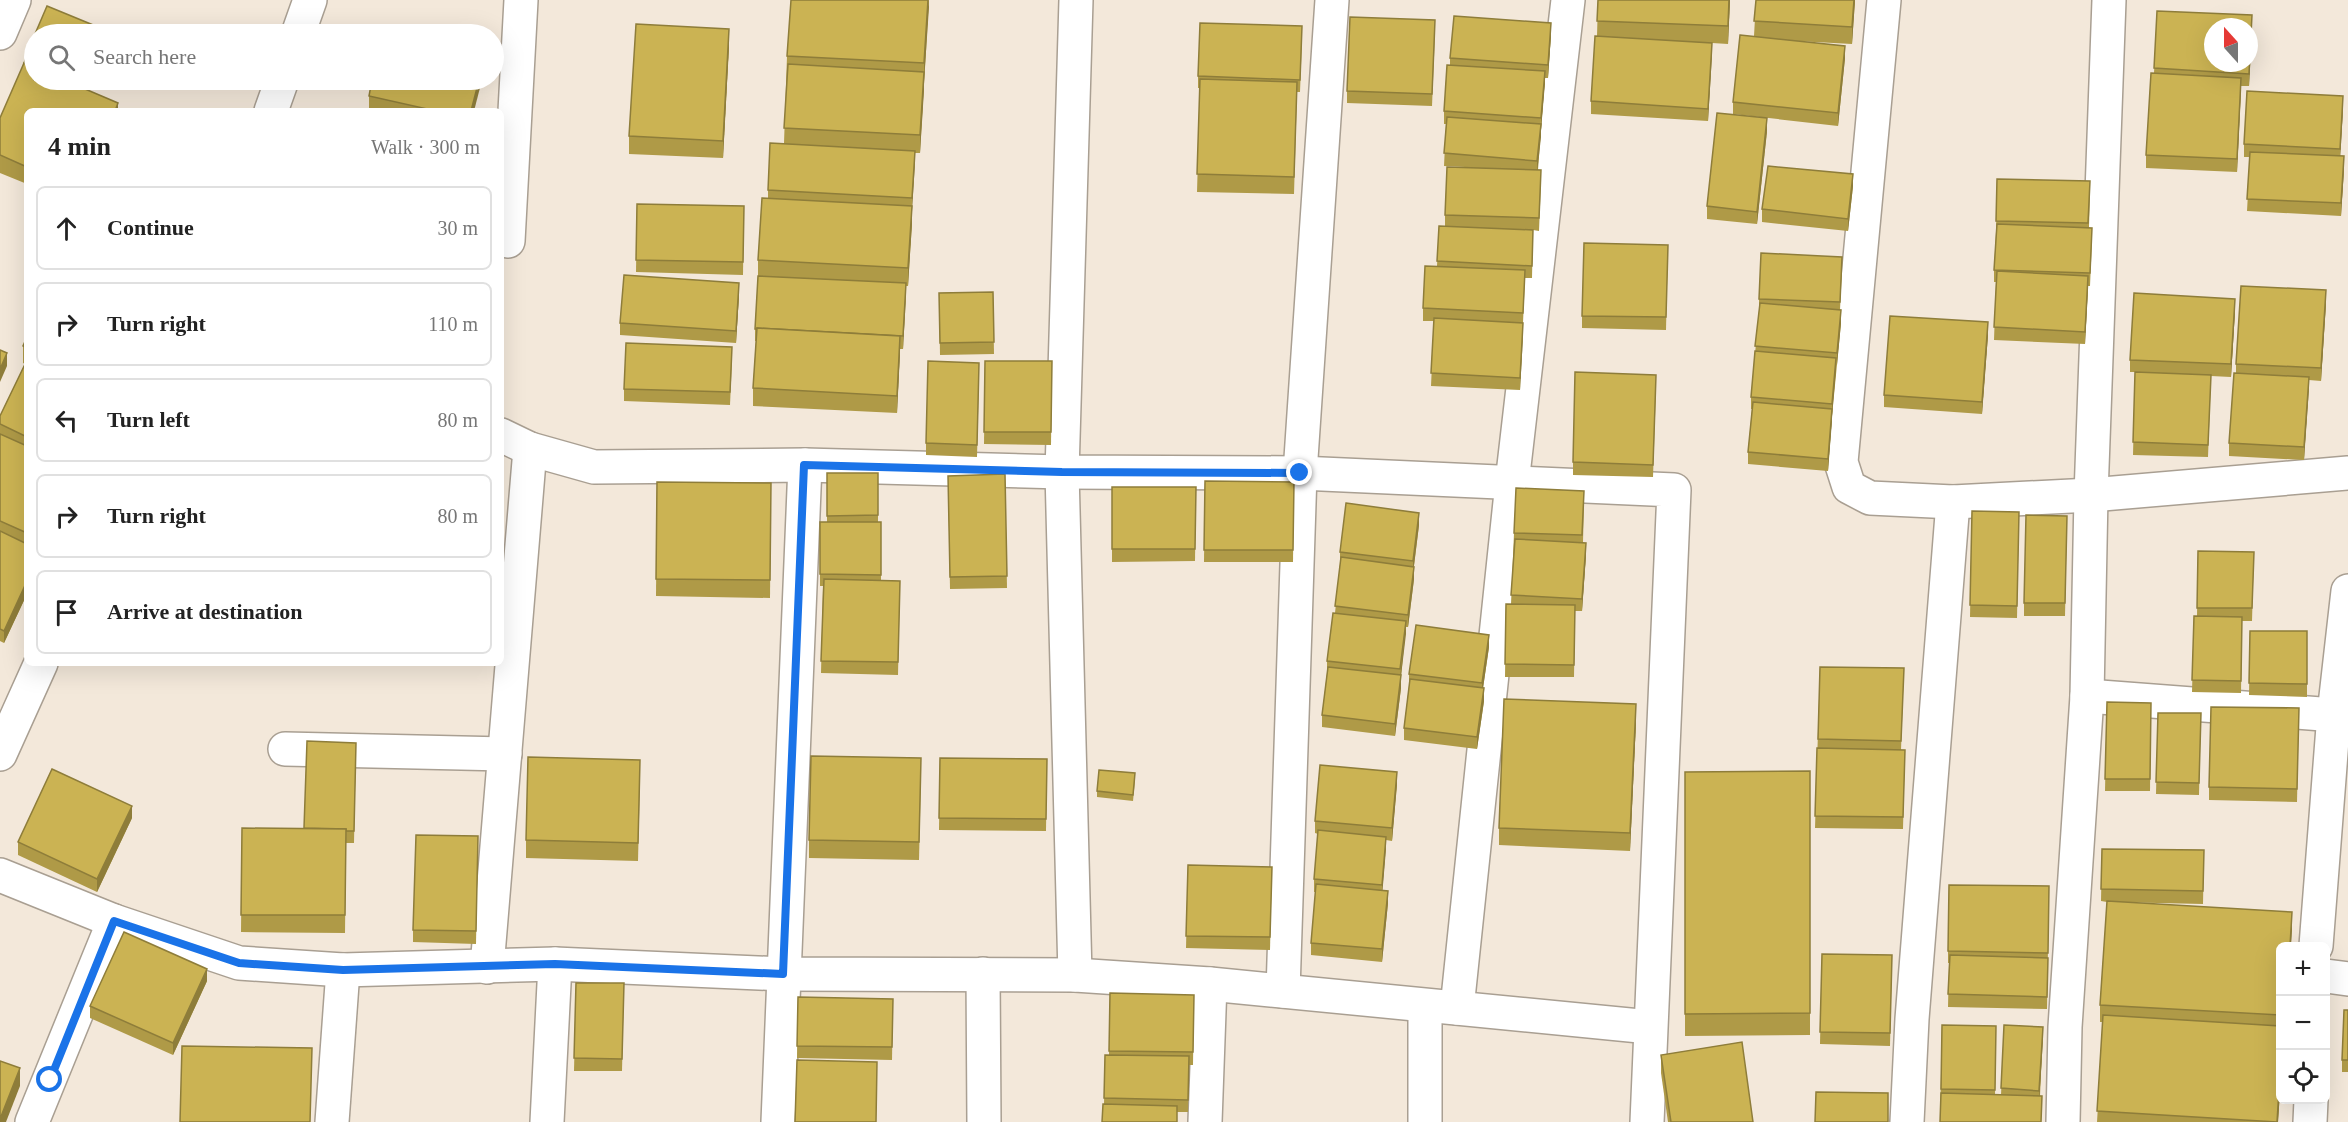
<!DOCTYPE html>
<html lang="en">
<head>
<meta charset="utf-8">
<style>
  body { margin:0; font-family:"Times New Roman",serif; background:#f2f2f2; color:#222 }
  .controls { position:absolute; right:18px; bottom:18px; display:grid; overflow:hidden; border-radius:9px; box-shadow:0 6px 24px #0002 }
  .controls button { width:54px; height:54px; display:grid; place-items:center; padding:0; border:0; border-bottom:2px solid #e0e0e0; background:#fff; color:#222; font:30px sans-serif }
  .compass { position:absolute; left:2204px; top:18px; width:54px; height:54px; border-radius:50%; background:#fff; box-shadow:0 6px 24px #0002; rotate:339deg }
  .stop { position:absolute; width:18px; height:18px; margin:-14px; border:4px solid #1a73e8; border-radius:50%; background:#fff }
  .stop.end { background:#1a73e8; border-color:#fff; box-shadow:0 2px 6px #0008 }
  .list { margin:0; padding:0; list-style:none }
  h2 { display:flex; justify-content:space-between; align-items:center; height:78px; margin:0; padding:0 24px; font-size:26px }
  h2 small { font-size:20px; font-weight:400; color:#767676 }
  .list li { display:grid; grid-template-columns:39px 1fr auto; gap:18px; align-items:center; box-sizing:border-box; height:84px; margin:0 12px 12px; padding:0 12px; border:2px solid #e0e0e0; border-radius:9px }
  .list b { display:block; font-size:22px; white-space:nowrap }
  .list em { font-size:20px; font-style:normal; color:#767676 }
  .icon { flex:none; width:33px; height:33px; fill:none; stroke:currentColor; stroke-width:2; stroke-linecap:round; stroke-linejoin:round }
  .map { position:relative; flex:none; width:2348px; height:1122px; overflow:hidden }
  .search { position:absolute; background:#fff; box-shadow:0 6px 24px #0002; left:24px; top:24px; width:480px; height:66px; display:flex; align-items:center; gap:15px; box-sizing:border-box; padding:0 21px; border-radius:33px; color:#767676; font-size:22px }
  .panel { position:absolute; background:#fff; box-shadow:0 6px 24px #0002; left:24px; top:108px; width:480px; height:558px; border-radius:9px }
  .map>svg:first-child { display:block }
</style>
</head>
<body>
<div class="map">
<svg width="2348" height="1122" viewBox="0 0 2348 1122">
  <rect width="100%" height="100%" fill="#f3e8da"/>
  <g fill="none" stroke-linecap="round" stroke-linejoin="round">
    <defs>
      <g id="street">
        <polyline points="1884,0 1841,462 1849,487 1870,498 1953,502 2091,495 2348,473"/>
        <polyline points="0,33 14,0"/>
        <polyline points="298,34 310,0"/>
        <polyline points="271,111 282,80"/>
        <polyline points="508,241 521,0"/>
        <polyline points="501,435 530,449 594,467 805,465 1062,472 1300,473 1674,490 1647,1122"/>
        <polyline points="2087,696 2348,716"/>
        <polyline points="285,749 505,754"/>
        <polyline points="0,754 41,663"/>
        <polyline points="0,875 114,921 239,963 343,970 555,964 783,974 1075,975 1210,984 1650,1027"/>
        <polyline points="2316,946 2334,714 2348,591"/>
        <polyline points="487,967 530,449"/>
        <polyline points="983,974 984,1122"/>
        <polyline points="1075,975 1062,472 1076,0"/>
        <polyline points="2326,976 2348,979"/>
        <polyline points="1283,991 1300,473 1332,0"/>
        <polyline points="1457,1008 1512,483 1568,0"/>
        <polyline points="32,1122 114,921"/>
        <polyline points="332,1122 343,970"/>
        <polyline points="547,1122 555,964"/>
        <polyline points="778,1122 805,465"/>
        <polyline points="1205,1122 1210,984"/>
        <polyline points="1425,1122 1425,1006"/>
        <polyline points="1907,1122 1912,1019 1953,502"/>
        <polyline points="2063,1122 2065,1027 2087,696 2091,495 2109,0"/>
        <polyline points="2310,1122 2311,1100"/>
      </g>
    </defs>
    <use href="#street" stroke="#a99f92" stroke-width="36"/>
    <use href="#street" stroke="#fff" stroke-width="33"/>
  </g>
  <g fill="#af9a47">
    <polygon points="929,0 920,153 915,153 912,206 912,223 908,286 906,286 903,349 900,349 897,413 753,406 753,388 756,341 755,341 755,329 758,276 758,260 768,198 768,190 784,143 787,56"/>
    <polygon points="1598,0 1730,0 1728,44 1712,43 1708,121 1591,114 1591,101 1597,36"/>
    <polygon points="1756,0 1855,0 1852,44 1796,41 1845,58 1838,126 1733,114 1733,102 1754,36"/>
    <polygon points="2157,11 2252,28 2249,86 2241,86 2237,172 2146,168 2146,155 2154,73"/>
    <polygon points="1435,33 1432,106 1347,103 1347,91"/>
    <polygon points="1551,35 1548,78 1545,78 1541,130 1538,170 1541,182 1539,231 1533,230 1532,278 1525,278 1520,390 1431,386 1434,321 1423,321 1423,308 1437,266 1439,226 1445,226 1445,215 1465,167 1444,166 1446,124 1444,124 1444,111 1450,65 1450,58"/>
    <polygon points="1302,39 1300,92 1297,92 1294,194 1197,192 1200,88 1198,88 1198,76"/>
    <polygon points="729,46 723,158 629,154 629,136"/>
    <polygon points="34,80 82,80 79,86 118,111 27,111 27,184 0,173 0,118"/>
    <polygon points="369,96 474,111 382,111 369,108"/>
    <polygon points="2343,109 2340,156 2344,169 2341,216 2247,211 2250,157 2244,157 2244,144"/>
    <polygon points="1767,131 1757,224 1707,219 1707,206"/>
    <polygon points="1997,179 2090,194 2089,227 2092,240 2090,286 2088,286 2085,344 1994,340 1996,282 1994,282 1994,270 1996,232"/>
    <polygon points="1853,186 1848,231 1762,222 1762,209"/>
    <polygon points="637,204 744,206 743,275 636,272"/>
    <polygon points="1668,245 1666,330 1582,328 1582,316"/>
    <polygon points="1842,270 1840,310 1841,323 1832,416 1828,471 1748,464 1748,452 1752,409 1751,409 1751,397 1759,311 1759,299"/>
    <polygon points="993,292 994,354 940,355 939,293"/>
    <polygon points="739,295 736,343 620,335 620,323"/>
    <polygon points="2326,303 2321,381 2309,380 2304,460 2229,456 2229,443 2236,373 2236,364"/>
    <polygon points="2235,311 2231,377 2211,376 2208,457 2133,455 2135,372 2130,372 2130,360"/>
    <polygon points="1988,335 1982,414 1884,407 1884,395"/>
    <polygon points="27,337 27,594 4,643 0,641 0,416 25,364 23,363 23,346"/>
    <polygon points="732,360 730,405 624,401 624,389"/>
    <polygon points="985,361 1052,361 1051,445 984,444"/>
    <polygon points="979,375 977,457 926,455 926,443"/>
    <polygon points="1656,387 1653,477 1573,475 1573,462"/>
    <polygon points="827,473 878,473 878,522 881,522 881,580 900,581 898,675 821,673 823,586 820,586 820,522 827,522"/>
    <polygon points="1005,474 1007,588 950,589 948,476"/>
    <polygon points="1205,481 1294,482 1293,562 1204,562"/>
    <polygon points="657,482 771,483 770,598 656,596"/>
    <polygon points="1112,487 1196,487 1195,561 1112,562"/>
    <polygon points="1584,503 1583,542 1586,555 1582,611 1575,611 1574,677 1505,677 1506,604 1511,604 1514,533"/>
    <polygon points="1972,511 2019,512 2017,618 1970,617"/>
    <polygon points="2067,516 2065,616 2024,616 2024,603"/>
    <polygon points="1419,525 1414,566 1414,579 1408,627 1406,627 1401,676 1401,688 1395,736 1322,727 1322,715 1327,673 1327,661 1335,613 1340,564 1340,552"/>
    <polygon points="2198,551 2254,552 2252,621 2242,621 2241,693 2192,692 2194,616 2197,616"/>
    <polygon points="2250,631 2307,631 2307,697 2249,695"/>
    <polygon points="1489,647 1483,688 1484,701 1477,749 1404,740 1404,728 1409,686 1409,674"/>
    <polygon points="1820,667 1904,668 1901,750 1905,750 1903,829 1815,828"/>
    <polygon points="2107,702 2151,703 2150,791 2105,791"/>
    <polygon points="2299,708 2297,802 2209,800 2209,787"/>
    <polygon points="2158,713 2201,713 2199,795 2156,794"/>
    <polygon points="1636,722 1630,851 1499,845 1499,828"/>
    <polygon points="356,743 354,843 346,843 345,933 241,932 242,828 304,828"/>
    <polygon points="940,758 1047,759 1046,831 939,830"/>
    <polygon points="1810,771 1810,1035 1685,1036 1685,772"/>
    <polygon points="921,775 919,860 809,858 809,840"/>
    <polygon points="640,778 638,861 526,858 526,840"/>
    <polygon points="1135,780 1133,801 1097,797 1097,791"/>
    <polygon points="1397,784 1392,841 1386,840 1382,890 1388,903 1382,962 1311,955 1311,943 1316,892 1314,892 1314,879 1318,834 1315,833 1315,821"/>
    <polygon points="132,818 97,892 18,855 18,842"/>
    <polygon points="478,836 476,944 413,942 413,930"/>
    <polygon points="2102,849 2204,850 2203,904 2112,902 2292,930 2280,946 2280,1091 2278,1122 2097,1122 2103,1022 2100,1022 2100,1005 2107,902 2101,901"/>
    <polygon points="1188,865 1272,867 1270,950 1186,948"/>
    <polygon points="2049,886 2047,1009 1948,1007 1949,963 1948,963 1948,951"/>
    <polygon points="1822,954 1892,955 1890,1046 1820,1044"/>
    <polygon points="207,981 173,1055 90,1018 90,1006"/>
    <polygon points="576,983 624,983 622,1071 574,1071"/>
    <polygon points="1194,995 1193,1065 1189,1065 1188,1112 1177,1112 1104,1104 1105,1055 1109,1055 1109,1051"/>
    <polygon points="798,997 893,999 892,1060 797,1058"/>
    <polygon points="2348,1010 2348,1072 2342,1072 2342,1060"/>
    <polygon points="1942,1025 1996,1026 1995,1095 2001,1095 2004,1025 2043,1027 2040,1096 2042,1096 2041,1122 1940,1122"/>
    <polygon points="1661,1055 1753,1122 1668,1122 1661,1073"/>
  </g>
  <g fill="#8e7d3a">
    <polygon points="928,0 929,7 924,81 924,63"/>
    <polygon points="1729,0 1730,0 1728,44 1728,26"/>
    <polygon points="1854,0 1855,0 1852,44 1852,27"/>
    <polygon points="2252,15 2252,28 2249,86 2249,74"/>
    <polygon points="1551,23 1551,35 1548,78 1548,65"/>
    <polygon points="729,29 729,46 723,158 723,141"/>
    <polygon points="1712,43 1712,55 1708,121 1708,109"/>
    <polygon points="1845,46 1845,58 1838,126 1838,113"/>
    <polygon points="1545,71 1545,83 1541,130 1541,118"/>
    <polygon points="924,72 924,90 920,153 920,135"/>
    <polygon points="2241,78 2241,90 2237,172 2237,159"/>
    <polygon points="76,80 82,80 75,96 75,83"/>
    <polygon points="479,80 482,80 474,111 471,111"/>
    <polygon points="2343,96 2343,109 2340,161 2340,149"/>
    <polygon points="118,103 118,111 115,111"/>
    <polygon points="1767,118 1767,131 1757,224 1757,212"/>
    <polygon points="1541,124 1541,137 1537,173 1537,161"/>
    <polygon points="915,151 915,163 912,211 912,198"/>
    <polygon points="2344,156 2344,169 2341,216 2341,203"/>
    <polygon points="1853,174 1853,186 1848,231 1848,219"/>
    <polygon points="912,206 912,223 908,286 908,268"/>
    <polygon points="2088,276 2088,288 2085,344 2085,332"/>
    <polygon points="739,283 739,295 736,343 736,331"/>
    <polygon points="906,283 906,296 903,349 903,336"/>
    <polygon points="2326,290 2326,303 2321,381 2321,368"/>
    <polygon points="2235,299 2235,311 2231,377 2231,364"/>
    <polygon points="1841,310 1841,323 1837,365 1837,353"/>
    <polygon points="1988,322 1988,335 1982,414 1982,402"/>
    <polygon points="1523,323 1523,336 1520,390 1520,378"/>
    <polygon points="900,336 900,353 897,413 897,396"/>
    <polygon points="7,353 7,366 0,382 0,369"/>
    <polygon points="1836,358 1836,370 1832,416 1832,404"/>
    <polygon points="2309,377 2309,389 2304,460 2304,447"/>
    <polygon points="1832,409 1832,421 1828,471 1828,459"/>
    <polygon points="1419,513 1419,525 1413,573 1413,561"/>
    <polygon points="1586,543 1586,555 1582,611 1582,599"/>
    <polygon points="1414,567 1414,579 1408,627 1408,615"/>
    <polygon points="27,581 27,594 4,643 4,631"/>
    <polygon points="1406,621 1406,634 1401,676 1401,688 1395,736 1395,724"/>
    <polygon points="1489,635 1489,647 1482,695 1482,683"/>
    <polygon points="1484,688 1484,701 1477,749 1477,737"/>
    <polygon points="1636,704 1636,722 1630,851 1630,833"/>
    <polygon points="1397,772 1397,784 1392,841 1392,828"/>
    <polygon points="132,806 132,818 97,892 97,879"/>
    <polygon points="1386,837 1386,849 1382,897 1382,885"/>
    <polygon points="1388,891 1388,903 1382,962 1382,949"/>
    <polygon points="2292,912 2292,930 2291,946 2290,946"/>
    <polygon points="207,969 207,981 173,1055 173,1043"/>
    <polygon points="2043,1027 2043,1039 2039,1103 2039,1091"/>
    <polygon points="20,1068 20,1086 6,1122 0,1122 0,1119"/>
    <polygon points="2280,1074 2280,1091 2278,1122 2277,1122"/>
  </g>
  <g fill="#cbb353" stroke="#8e7d3a" stroke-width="1.5" fill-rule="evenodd">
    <polygon points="791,0 928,0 924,63 787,56"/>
    <polygon points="1598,0 1729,0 1728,26 1597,21"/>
    <polygon points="1756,0 1854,0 1852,27 1754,21"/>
    <polygon points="47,6 98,27 95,34 35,34"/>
    <path d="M2157 11 2252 15 2249 74 2154 68ZM2213 27H2249V63H2213Z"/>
    <polygon points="1454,16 1551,23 1548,65 1450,58"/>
    <polygon points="1350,17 1435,20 1432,94 1347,91"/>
    <polygon points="1200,23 1302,26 1300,80 1198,76"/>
    <polygon points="636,24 729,29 723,141 629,136"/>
    <polygon points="385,25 429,34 382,34"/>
    <polygon points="1740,35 1845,46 1838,113 1733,102"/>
    <polygon points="1595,36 1712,43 1708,109 1591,101"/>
    <polygon points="34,37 34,67 24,63"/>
    <polygon points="24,63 34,67 34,80 64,80 118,103 115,111 27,111 27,167 0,155 0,118"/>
    <polygon points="788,64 924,72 920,135 784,128"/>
    <polygon points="1447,65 1545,71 1541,118 1444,111"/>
    <polygon points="2151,73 2241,78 2237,159 2146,155"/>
    <polygon points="1200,79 1297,82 1294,177 1197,174"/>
    <polygon points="65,80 76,80 75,83"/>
    <polygon points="372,80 479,80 471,111 436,111 369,96"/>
    <polygon points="2247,91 2343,96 2340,149 2244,144"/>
    <polygon points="1717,113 1767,118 1757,212 1707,206"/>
    <polygon points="1447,117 1541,124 1537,161 1444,153"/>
    <polygon points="770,143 915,151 912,198 768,190"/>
    <polygon points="2250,152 2344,156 2341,203 2247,199"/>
    <polygon points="1768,166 1853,174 1848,219 1762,209"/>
    <polygon points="1447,167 1541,170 1539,218 1445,215"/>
    <polygon points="1997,179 2090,181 2088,223 1996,221"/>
    <polygon points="762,198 912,206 908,268 758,260"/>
    <polygon points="637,204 744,206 743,262 636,260"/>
    <polygon points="1997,224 2092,228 2090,273 1994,270"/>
    <polygon points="1439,226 1533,230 1532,266 1437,261"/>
    <polygon points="1584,243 1668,245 1666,317 1582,316"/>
    <polygon points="1761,253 1842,257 1840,302 1759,299"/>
    <polygon points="1425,266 1525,270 1523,313 1423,308"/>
    <polygon points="1997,271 2088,276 2085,332 1994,327"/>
    <polygon points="624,275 739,283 736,331 620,323"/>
    <polygon points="758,276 906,283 903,336 757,328 757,329 755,329"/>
    <polygon points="2241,286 2326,290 2321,368 2236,364"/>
    <polygon points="993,292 994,342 940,343 939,293"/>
    <polygon points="2134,293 2235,299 2231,364 2130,360"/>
    <polygon points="1760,303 1841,310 1837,353 1755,346"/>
    <polygon points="1890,316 1988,322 1982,402 1884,395"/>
    <polygon points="1434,318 1523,323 1520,378 1431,373"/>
    <polygon points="757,328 900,336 897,396 753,388"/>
    <polygon points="27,337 27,348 23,346"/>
    <polygon points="626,343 732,347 730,392 624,389"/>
    <polygon points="0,350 7,353 0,369"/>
    <polygon points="1755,351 1836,358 1832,404 1751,397"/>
    <polygon points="27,360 27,437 0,424 0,416"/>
    <polygon points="928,361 979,363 977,445 926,443"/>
    <polygon points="985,361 1052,361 1051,432 984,432"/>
    <polygon points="1575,372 1656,375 1653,465 1573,462"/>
    <polygon points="2135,372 2211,375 2208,445 2133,442"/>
    <polygon points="2234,373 2309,377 2304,447 2229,443"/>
    <polygon points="1753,402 1832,409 1828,459 1748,452"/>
    <polygon points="0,434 27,446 27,533 0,521"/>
    <polygon points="827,473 878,473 878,515 827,516"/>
    <polygon points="1005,474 1007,576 950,577 948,476"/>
    <polygon points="1205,481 1294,482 1293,550 1204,550"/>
    <polygon points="657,482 771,483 770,580 656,579"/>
    <polygon points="1112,487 1196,487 1195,549 1112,549"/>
    <polygon points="1516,488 1584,491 1582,535 1514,533"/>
    <polygon points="1346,503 1419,513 1413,561 1340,552"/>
    <polygon points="1972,511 2019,512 2017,606 1970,605"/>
    <polygon points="2026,515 2067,516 2065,603 2024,603"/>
    <polygon points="820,522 881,522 881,575 820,574"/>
    <polygon points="0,531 27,544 27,581 4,631 0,629"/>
    <polygon points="1515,539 1586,543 1582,599 1511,595"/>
    <polygon points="2198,551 2254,552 2252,608 2197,608"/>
    <polygon points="1341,557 1414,567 1408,615 1335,606"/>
    <polygon points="824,579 900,581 898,662 821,661"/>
    <polygon points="1506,604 1575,605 1574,665 1505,664"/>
    <polygon points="1333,613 1406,621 1400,669 1327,661"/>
    <polygon points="2194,616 2242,617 2241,681 2192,680"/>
    <polygon points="1416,625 1489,635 1482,683 1409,674"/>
    <polygon points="2250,631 2307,631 2307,684 2249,683"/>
    <polygon points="1328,667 1401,675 1395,724 1322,715"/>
    <polygon points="1820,667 1904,668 1901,741 1818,739"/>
    <polygon points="1410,679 1484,688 1477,737 1404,728"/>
    <polygon points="1504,699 1636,704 1630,833 1499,828"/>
    <polygon points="2107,702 2151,703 2150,779 2105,779"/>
    <polygon points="2211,707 2299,708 2297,789 2209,787"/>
    <polygon points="2158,713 2201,713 2199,783 2156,782"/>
    <polygon points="307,741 356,743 354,831 346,831 346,829 304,828"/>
    <polygon points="1817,748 1905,750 1903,817 1815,816"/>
    <polygon points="811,756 921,758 919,842 809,840"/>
    <polygon points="528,757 640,760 638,843 526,840"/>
    <polygon points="940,758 1047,759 1046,819 939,818"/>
    <polygon points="1320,765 1397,772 1392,828 1315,821"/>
    <polygon points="52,769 132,806 97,879 18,842"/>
    <polygon points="1099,770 1135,773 1133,795 1097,791"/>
    <polygon points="1810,771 1810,1013 1685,1014 1685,772"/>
    <polygon points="242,828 346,829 345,915 241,915"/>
    <polygon points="1318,830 1386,837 1382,885 1314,879"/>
    <polygon points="416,835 478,836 476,931 413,930"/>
    <polygon points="2102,849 2204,850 2203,891 2101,889"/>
    <polygon points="1188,865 1272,867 1270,937 1186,936"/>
    <polygon points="1316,884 1388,891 1382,949 1311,943"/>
    <polygon points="1949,885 2049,886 2048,953 1948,951"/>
    <polygon points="2107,901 2292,912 2290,946 2280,946 2280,1015 2100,1005"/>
    <polygon points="124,932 207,969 173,1043 90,1006"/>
    <polygon points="1822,954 1892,955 1890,1033 1820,1032"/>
    <polygon points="1950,955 2048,958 2047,997 1948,994"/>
    <polygon points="576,983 624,983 622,1059 574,1058"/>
    <polygon points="1110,993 1194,995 1193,1052 1109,1051"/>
    <polygon points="798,997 893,999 892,1047 797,1046"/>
    <polygon points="2344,1010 2348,1010 2348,1060 2342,1060"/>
    <polygon points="2103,1015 2280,1026 2280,1074 2277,1122 2097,1111"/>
    <polygon points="1942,1025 1996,1026 1995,1090 1941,1089"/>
    <polygon points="2004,1025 2043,1027 2039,1091 2001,1088"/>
    <polygon points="1742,1042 1753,1122 1671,1122 1661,1055"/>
    <polygon points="182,1046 312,1048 310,1122 180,1122"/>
    <polygon points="1105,1055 1189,1056 1188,1100 1104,1098"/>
    <polygon points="797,1060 877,1062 876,1122 795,1122"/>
    <polygon points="0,1061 20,1068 0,1119"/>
    <polygon points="1816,1092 1888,1093 1888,1122 1815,1122"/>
    <polygon points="1941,1093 2042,1096 2041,1122 1940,1122"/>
    <polygon points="1103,1104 1177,1106 1177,1122 1102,1122"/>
  </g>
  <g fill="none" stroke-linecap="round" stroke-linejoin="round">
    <polyline stroke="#1a73e8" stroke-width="8" points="50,1080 114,921 239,963 343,970 555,964 783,974 804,465 1062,472 1300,473"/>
  </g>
</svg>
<div class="controls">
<button>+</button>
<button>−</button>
<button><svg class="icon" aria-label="locate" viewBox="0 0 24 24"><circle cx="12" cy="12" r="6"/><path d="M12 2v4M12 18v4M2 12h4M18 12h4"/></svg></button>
</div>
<svg class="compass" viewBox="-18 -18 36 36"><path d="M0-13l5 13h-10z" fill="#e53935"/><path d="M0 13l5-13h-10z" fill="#767676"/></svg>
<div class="stop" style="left:50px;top:1080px"></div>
<div class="stop end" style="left:1300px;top:473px"></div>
<div class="search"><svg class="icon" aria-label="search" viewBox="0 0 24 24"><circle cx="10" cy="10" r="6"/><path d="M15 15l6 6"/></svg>Search here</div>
<section class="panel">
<h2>4 min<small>Walk · 300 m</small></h2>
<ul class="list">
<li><svg class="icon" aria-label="ahead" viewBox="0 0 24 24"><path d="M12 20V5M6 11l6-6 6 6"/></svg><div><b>Continue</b></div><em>30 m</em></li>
<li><svg class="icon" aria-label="right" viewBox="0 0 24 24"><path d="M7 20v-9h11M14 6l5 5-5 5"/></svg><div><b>Turn right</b></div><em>110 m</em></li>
<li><svg class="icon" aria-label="left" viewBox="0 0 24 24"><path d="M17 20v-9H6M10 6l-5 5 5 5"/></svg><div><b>Turn left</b></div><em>80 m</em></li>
<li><svg class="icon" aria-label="right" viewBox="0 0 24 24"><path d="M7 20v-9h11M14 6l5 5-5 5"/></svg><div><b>Turn right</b></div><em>80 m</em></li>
<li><svg class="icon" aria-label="arrive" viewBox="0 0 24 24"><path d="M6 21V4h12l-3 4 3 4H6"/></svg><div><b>Arrive at destination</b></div></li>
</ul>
</section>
</div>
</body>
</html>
